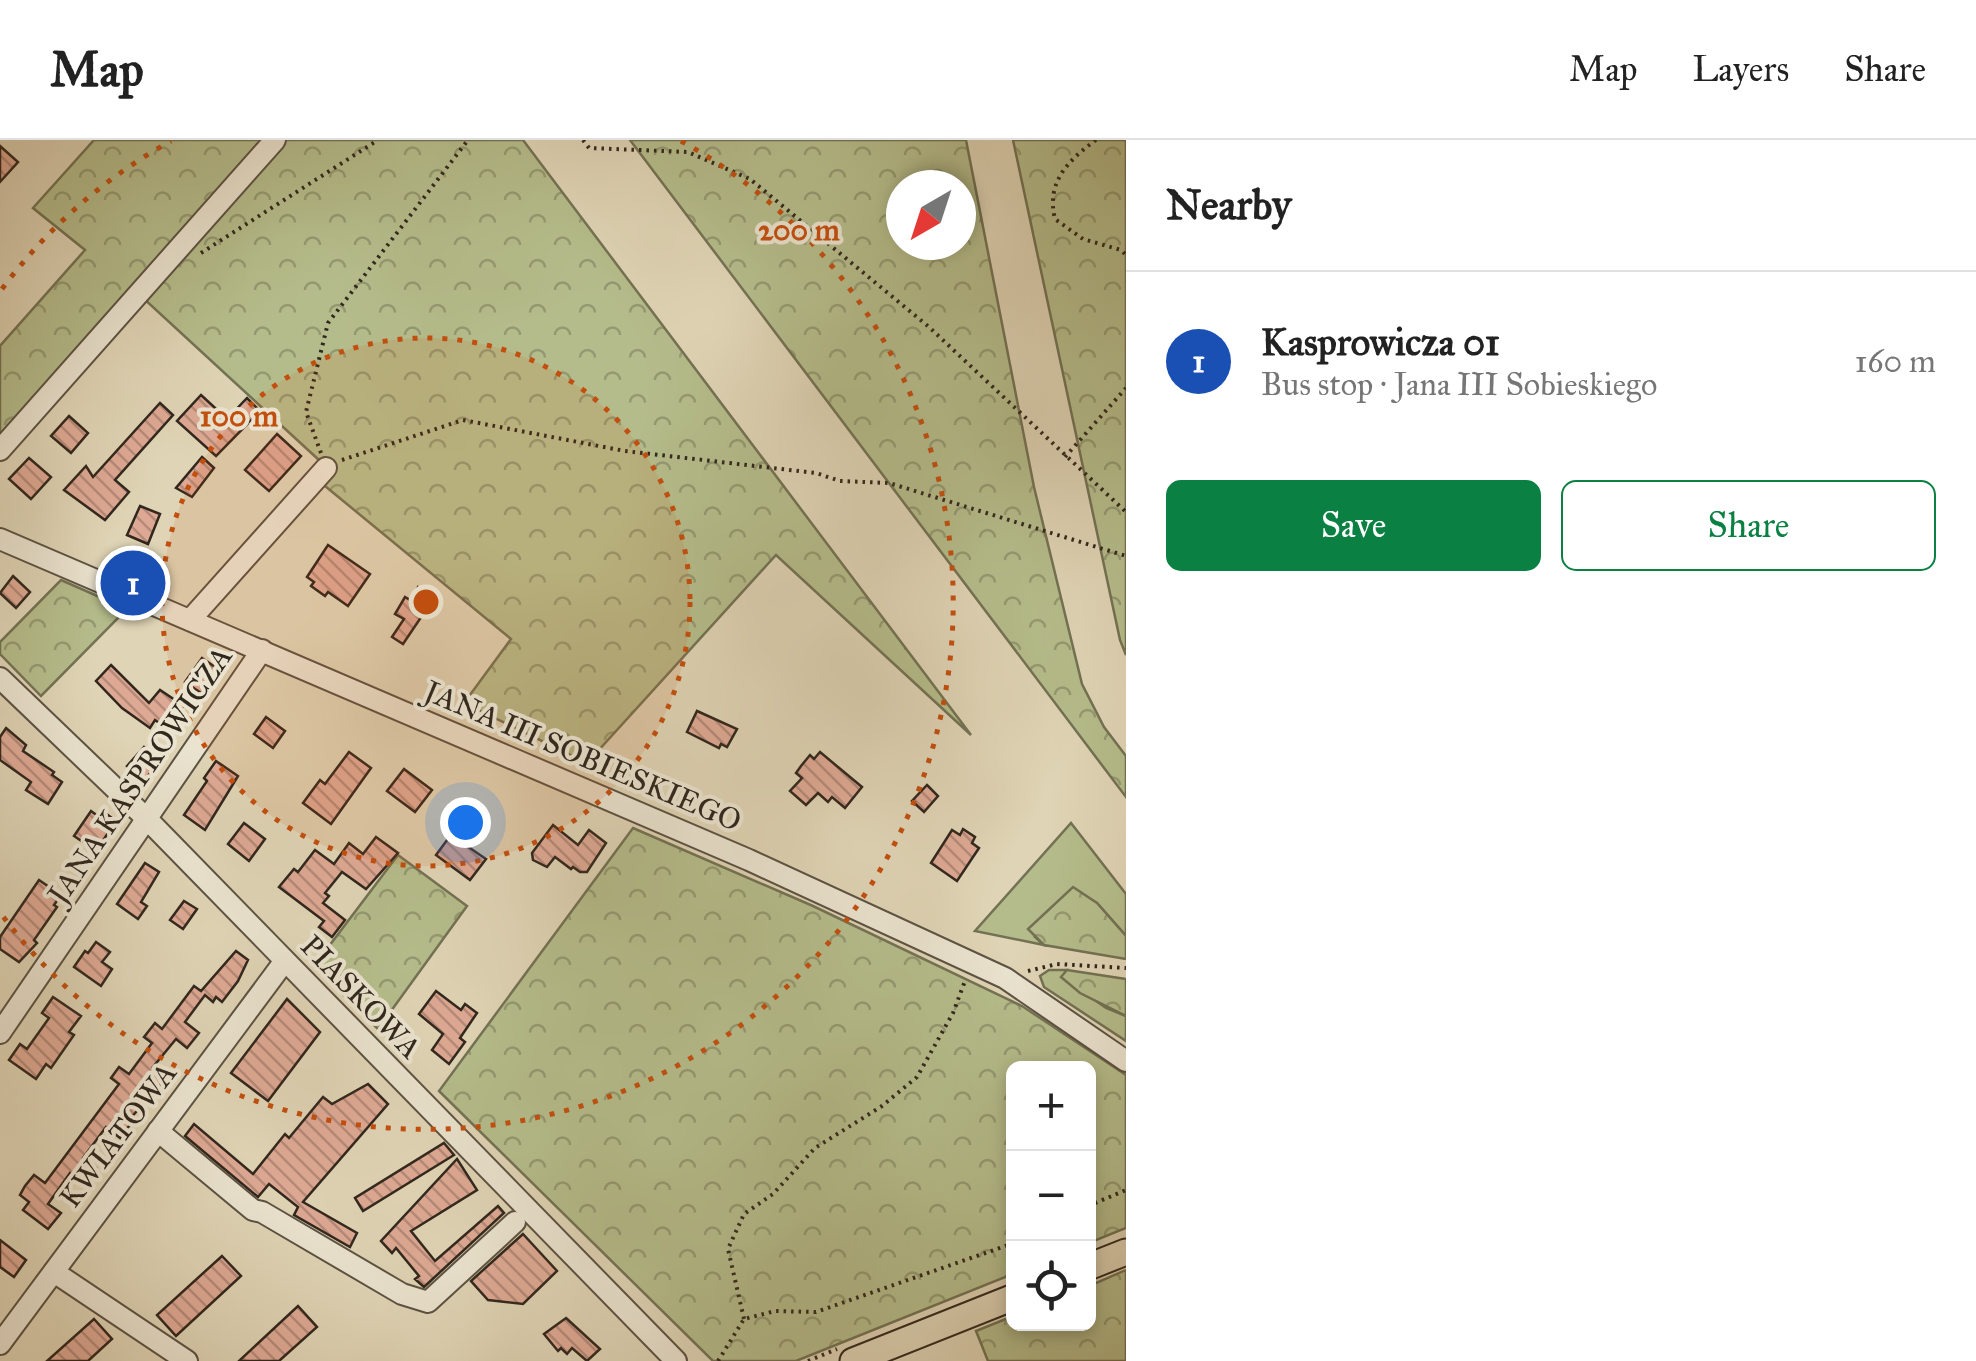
<!DOCTYPE html>
<html lang="en">
<head>
<meta charset="utf-8">
<style>
  body { margin:0; font-family:"IM FELL Great Primer",serif; background:#f6f6f6; color:#222 }
  .controls { position:absolute; right:30px; bottom:30px; display:grid; overflow:hidden; border-radius:15px; box-shadow:0 5px 15px #0003 }
  .controls button { width:90px; height:90px; display:grid; place-items:center; padding:0; border:0; border-bottom:2px solid #e0e0e0; background:#fff; color:#222; font:50px sans-serif }
  .compass { position:absolute; left:886px; top:30px; width:90px; height:90px; border-radius:50%; background:#fff; box-shadow:0 5px 15px #0003; rotate:219deg }
  .you { position:absolute; left:465px; top:682px; width:35px; height:35px; margin:-25px; border:8px solid #fff; border-radius:50%; background:#1a73e8; box-shadow:0 0 0 15px #1a73e833 }
  .badge { display:grid; place-items:center; width:65px; height:65px; border-radius:50%; background:#0b8043; color:#fff; font-size:32px; font-weight:700 }
  .pin { position:absolute; translate:-50% -50%; border:5px solid #fff; box-shadow:0 2px 10px #0006 }
  .list { margin:0; padding:0; list-style:none }
  h2 { display:flex; justify-content:space-between; align-items:center; height:130px; margin:0; padding:0 40px; font-size:42px }
  h2 small { font-size:32px; font-weight:400; color:#767676 }
  .list li { display:grid; grid-template-columns:65px 1fr auto; gap:30px; align-items:center; box-sizing:border-box; height:180px; padding:0 40px; border-top:2px solid #e0e0e0 }
  .list b { display:block; font-size:38px; white-space:nowrap }
  .list p { margin:0; font-size:32px; white-space:nowrap; color:#767676 }
  .list em { font-size:32px; font-style:normal; color:#767676 }
  .actions { display:flex; gap:20px; padding:30px 40px }
  .actions a { flex:1; padding:22px 0; border:2px solid #0b8043; border-radius:15px; text-align:center; font-size:35px; color:#0b8043 }
  .actions .main { background:#0b8043; color:#fff }
  .icon { flex:none; width:55px; height:55px; fill:none; stroke:currentColor; stroke-width:2; stroke-linecap:round; stroke-linejoin:round }
  .map { position:relative; flex:none; width:1126px; height:1221px; overflow:hidden }
  header { display:flex; align-items:center; gap:60px; box-sizing:border-box; height:140px; padding:0 50px; background:#fff; border-bottom:2px solid #e0e0e0 }
  header strong { font-size:48px }
  nav { display:flex; gap:55px; margin-inline-start:auto; font-size:35px }
  main { display:flex }
  aside { flex:1; background:#fff }
  .map>svg:first-child { display:block }
</style>
</head>
<body>
<header>
<strong>Map</strong>
<nav><a>Map</a><a>Layers</a><a>Share</a></nav>
</header>
<main>
<div class="map">
<svg width="1126" height="1221" viewBox="0 0 1126 1221">
  <defs>
    <pattern id="forest-crowns" width="20" height="18" patternUnits="userSpaceOnUse" patternTransform="scale(2.5)"><rect width="20" height="18" fill="#b5bc8b"/><path d="M2 6a3 3 0 1 1 6 0M12 15a3 3 0 1 1 6 0" fill="none" stroke="#949971"/></pattern>
    <pattern id="building-back-hatch" width="6" height="6" patternUnits="userSpaceOnUse" patternTransform="scale(2.5)"><rect width="6" height="6" fill="#dea994"/><path d="M-1 5l2 2M0 0l6 6M5-1l2 2" fill="none" stroke="#b58a78"/></pattern>
  </defs>
  <rect width="100%" height="100%" fill="#dfd4b5"/>
  <filter id="stains"><feTurbulence type="fractalNoise" baseFrequency=".002" numOctaves="4"/><feColorMatrix values="0 0 0 0 .2 0 0 0 0 .09 0 0 0 0 .02 0 0 0 .5 -.17"/></filter>
  <radialGradient id="worn" r=".72"><stop offset=".6" stop-color="#630" stop-opacity="0"/><stop offset="1" stop-color="#630" stop-opacity=".3"/></radialGradient>
  <g fill="#b5bc8b" stroke="#737254" stroke-width="2.5">
    <polygon points="1071,683 1126,754 1126,796 1097,763 1035,797 1044,805 975,791"/>
    <polygon points="1049,830 1067,830 1062,837 1106,868 1126,876 1126,901 1044,847 1040,836"/>
  </g>
  <g fill="url(#forest-crowns)" stroke="#737254" stroke-width="2.5" fill-rule="evenodd">
    <polygon points="94,0 268,0 0,303 0,206 85,110 33,68"/>
    <polygon points="283,0 523,0 971,595 776,415 587,623 464,563 511,499 325,346 320,321 143,158"/>
    <path d="M630 0H966L1034 347 1082 544 1104 587 1126 616V657ZM901 45H961V105H901Z"/>
    <polygon points="1013,0 1126,0 1126,515 1120,500"/>
    <polygon points="61,440 127,469 41,556 0,514 0,502"/>
    <polygon points="633,688 813,766 1022,866 1126,935 1126,1088 1089,1103 1088,928 1014,928 1013,1134 796,1221 713,1221 439,951"/>
    <polygon points="398,715 467,766 378,889 314,826"/>
    <polygon points="1073,747 1097,763 1126,796 1126,819 1044,805 1028,789"/>
    <polygon points="1067,830 1126,839 1126,876 1080,853 1061,837"/>
    <polygon points="1126,1130 1126,1221 988,1221 976,1191 1013,1176 1014,1184 1088,1184 1089,1146"/>
  </g>
  <g fill="url(#building-back-hatch)" stroke="#31271d" stroke-width="2.5">
    <polygon points="0,6 18,22 0,42"/>
    <polygon points="201,255 227,279 247,258 260,271 216,316 177,281"/>
    <polygon points="160,263 173,275 115,340 129,352 105,380 64,350 86,326 93,337"/>
    <polygon points="69,276 88,293 71,313 51,296"/>
    <polygon points="277,294 301,316 269,351 245,330"/>
    <polygon points="202,317 214,328 192,357 176,348"/>
    <polygon points="29,318 51,337 31,359 9,339"/>
    <polygon points="140,366 160,374 148,404 127,395"/>
    <polygon points="328,405 370,434 348,466 328,452 325,456 311,446 314,442 307,437"/>
    <polygon points="13,436 30,452 16,468 0,453"/>
    <polygon points="418,447 434,458 403,504 392,497 404,479 395,474 405,457 410,460"/>
    <polygon points="202,518 221,531 204,555 185,542"/>
    <polygon points="111,525 149,563 160,550 181,564 165,587 155,580 150,588 122,568 96,541"/>
    <polygon points="697,571 737,589 727,607 721,604 719,608 687,592"/>
    <polygon points="266,577 285,591 273,608 254,594"/>
    <polygon points="6,588 26,605 23,611 54,632 52,635 62,642 48,664 26,650 31,642 0,620 0,597"/>
    <polygon points="144,607 161,621 144,640 127,626"/>
    <polygon points="349,612 371,628 331,684 303,663 320,640 325,644"/>
    <polygon points="820,612 862,647 845,668 832,657 828,662 818,653 806,665 790,651 802,638 796,633 801,626 810,615 814,619"/>
    <polygon points="216,621 238,636 205,690 184,675 207,641 204,638"/>
    <polygon points="404,629 432,650 415,672 387,651"/>
    <polygon points="927,645 938,656 924,672 912,661"/>
    <polygon points="91,671 102,679 105,673 116,681 96,711 74,696"/>
    <polygon points="244,683 265,699 249,721 228,704"/>
    <polygon points="459,684 472,693 464,704 486,719 470,740 436,715"/>
    <polygon points="553,685 578,705 589,690 606,703 587,732 580,732 573,727 571,729 555,717 547,727 533,720 532,713"/>
    <polygon points="963,689 975,697 972,703 979,708 957,741 931,723 952,690 960,695"/>
    <polygon points="376,697 398,713 366,749 342,732 325,753 329,756 323,763 345,780 332,797 319,787 324,781 279,747 294,729 298,732 315,710 334,724 349,703 363,714"/>
    <polygon points="145,723 159,732 141,762 147,766 138,779 117,764"/>
    <polygon points="39,740 61,755 54,765 57,767 34,800 37,803 19,822 0,809 0,797"/>
    <polygon points="184,761 197,769 183,789 170,780"/>
    <polygon points="96,802 110,812 102,822 112,829 101,846 74,827 85,811 88,813"/>
    <polygon points="236,811 248,820 238,841 222,862 216,857 213,862 205,855 185,882 199,893 187,908 176,899 153,927 167,937 129,980 132,982 120,998 106,987 83,1018 96,1028 84,1043 70,1033 48,1064 61,1073 48,1089 23,1070 29,1062 20,1055 25,1046 34,1035 45,1043 119,944 111,938 119,927 129,934 152,903 144,897 155,883 162,889 194,846 201,851"/>
    <polygon points="436,851 461,870 465,864 477,873 460,898 465,902 449,924 432,910 443,894 419,874"/>
    <polygon points="53,857 81,876 69,892 74,895 51,928 46,924 36,939 9,920 20,904 27,909 49,878 42,873"/>
    <polygon points="287,859 320,892 268,961 231,933"/>
    <polygon points="368,944 388,964 303,1062 357,1093 350,1107 294,1075 298,1067 269,1044 258,1057 185,996 194,984 253,1034 285,994 289,998 323,957 332,964"/>
    <polygon points="444,1003 454,1015 363,1071 355,1058"/>
    <polygon points="457,1019 477,1050 411,1091 435,1121 498,1066 504,1073 424,1147 415,1139 419,1136 396,1108 392,1113 381,1101"/>
    <polygon points="523,1094 557,1131 523,1164 488,1160 471,1141"/>
    <polygon points="0,1100 26,1120 14,1137 0,1127"/>
    <polygon points="222,1116 241,1136 176,1196 157,1175"/>
    <polygon points="298,1166 317,1187 279,1221 239,1221"/>
    <polygon points="566,1178 600,1209 587,1221 572,1208 567,1214 561,1208 558,1211 544,1194"/>
    <polygon points="94,1179 112,1199 88,1221 47,1221"/>
  </g>
  <g fill="none" stroke-linecap="round" stroke-linejoin="round">
    <defs>
      <g id="minor">
        <polyline points="0,310 275,0"/>
        <polyline points="0,399 749,720 1005,838 1126,921"/>
        <polyline points="190,480 326,328"/>
        <polyline points="0,538 147,679 676,1221"/>
        <polyline points="0,893 262,510"/>
        <polyline points="158,991 253,1070 262,1072 402,1154 428,1162 515,1082"/>
        <polyline points="54,1132 187,1221"/>
        <polyline points="0,1204 284,822"/>
      </g>
      <g id="major">
        <polyline points="1088,1127 1126,1112"/>
        <polyline points="853,1221 1014,1157"/>
      </g>
    </defs>
    <use href="#minor" stroke="#5c5243" stroke-width="24"/>
    <use href="#major" stroke="#31271d" stroke-width="29"/>
    <g stroke="#31271d" stroke-width="4" stroke-dasharray="2.5 5" stroke-linecap="butt">
      <polyline points="583,0 589,8 688,12 750,39 929,187 1126,372"/>
      <path d="M1096 0C1067 21 1046 43 1055 79L1083 99 1121 110 1126 115"/>
      <polyline points="201,113 378,0"/>
      <polyline points="321,313 306,272 328,183 468,0"/>
      <polyline points="1065,317 1126,248"/>
      <polyline points="342,320 463,280 625,311 816,333 840,341 889,343 1126,416"/>
      <polyline points="1028,831 1057,824 1126,828"/>
      <polyline points="1088,1066 1126,1050"/>
      <polyline points="744,1179 728,1109 744,1074 773,1054 815,1008 882,966 917,937 953,873 965,841"/>
      <polyline points="718,1221 744,1179 775,1171 816,1172 1014,1103"/>
      <polyline points="808,1221 837,1209"/>
    </g>
    <use href="#minor" stroke="#eae3cf" stroke-width="20"/>
    <use href="#major" stroke="#dfd4b5" stroke-width="25"/>
  </g>
  <circle cx="426" cy="462" r="264" fill="#c34f0f" fill-opacity=".12"/>
  <g fill="none" stroke="#c34f0f" stroke-width="5" stroke-dasharray="5 10">
    <circle cx="426" cy="462" r="264"/>
    <path d="M2 149A527 527 0 0 1 171 1M681 1A527 527 0 1 1 2 775"/>
  </g>
  <g text-anchor="middle" stroke-width="8" stroke-linejoin="round" paint-order="stroke">
    <g font-size="30" fill="#31271d" stroke="#eae3cf">
      <text transform="translate(583 616) rotate(23)" y="10">JANA III SOBIESKIEGO</text>
      <text transform="translate(140 635) rotate(-56)" y="10">JANA KASPROWICZA</text>
      <text transform="translate(361 857) rotate(46)" y="10">PIASKOWA</text>
      <text transform="translate(118 995) rotate(-53)" y="10">KWIATOWA</text>
    </g>
  </g>
  <circle cx="426" cy="462" r="15" fill="#c34f0f" stroke="#eae3cf" stroke-width="5"/>
  <g font-size="30" text-anchor="middle" font-weight="bold" fill="#c34f0f" stroke="#eae3cf" stroke-width="8" stroke-linejoin="round" paint-order="stroke">
    <text x="799" y="100">200 m</text>
    <text x="239" y="286">100 m</text>
  </g>
  <rect width="100%" height="100%" filter="url(#stains)"/>
  <rect width="100%" height="100%" fill="url(#worn)"/>
</svg>
<div class="controls">
<button>+</button>
<button>−</button>
<button><svg class="icon" aria-label="locate" viewBox="0 0 24 24"><circle cx="12" cy="12" r="6"/><path d="M12 2v4M12 18v4M2 12h4M18 12h4"/></svg></button>
</div>
<svg class="compass" viewBox="-18 -18 36 36"><path d="M0-13l5 13h-10z" fill="#e53935"/><path d="M0 13l5-13h-10z" fill="#767676"/></svg>
<div class="you"></div>
<div class="pin badge" style="left:133px;top:443px;background:#1a4fb4">1</div>
</div>
<aside>
<h2>Nearby<small></small></h2>
<ul class="list">
<li><span class="badge" style="background:#1a4fb4">1</span><div><b>Kasprowicza 01</b><p>Bus stop · Jana III Sobieskiego</p></div><em>160 m</em></li>
</ul>
<div class="actions"><a class="main">Save</a><a>Share</a></div>
</aside>
</main>
</body>
</html>
